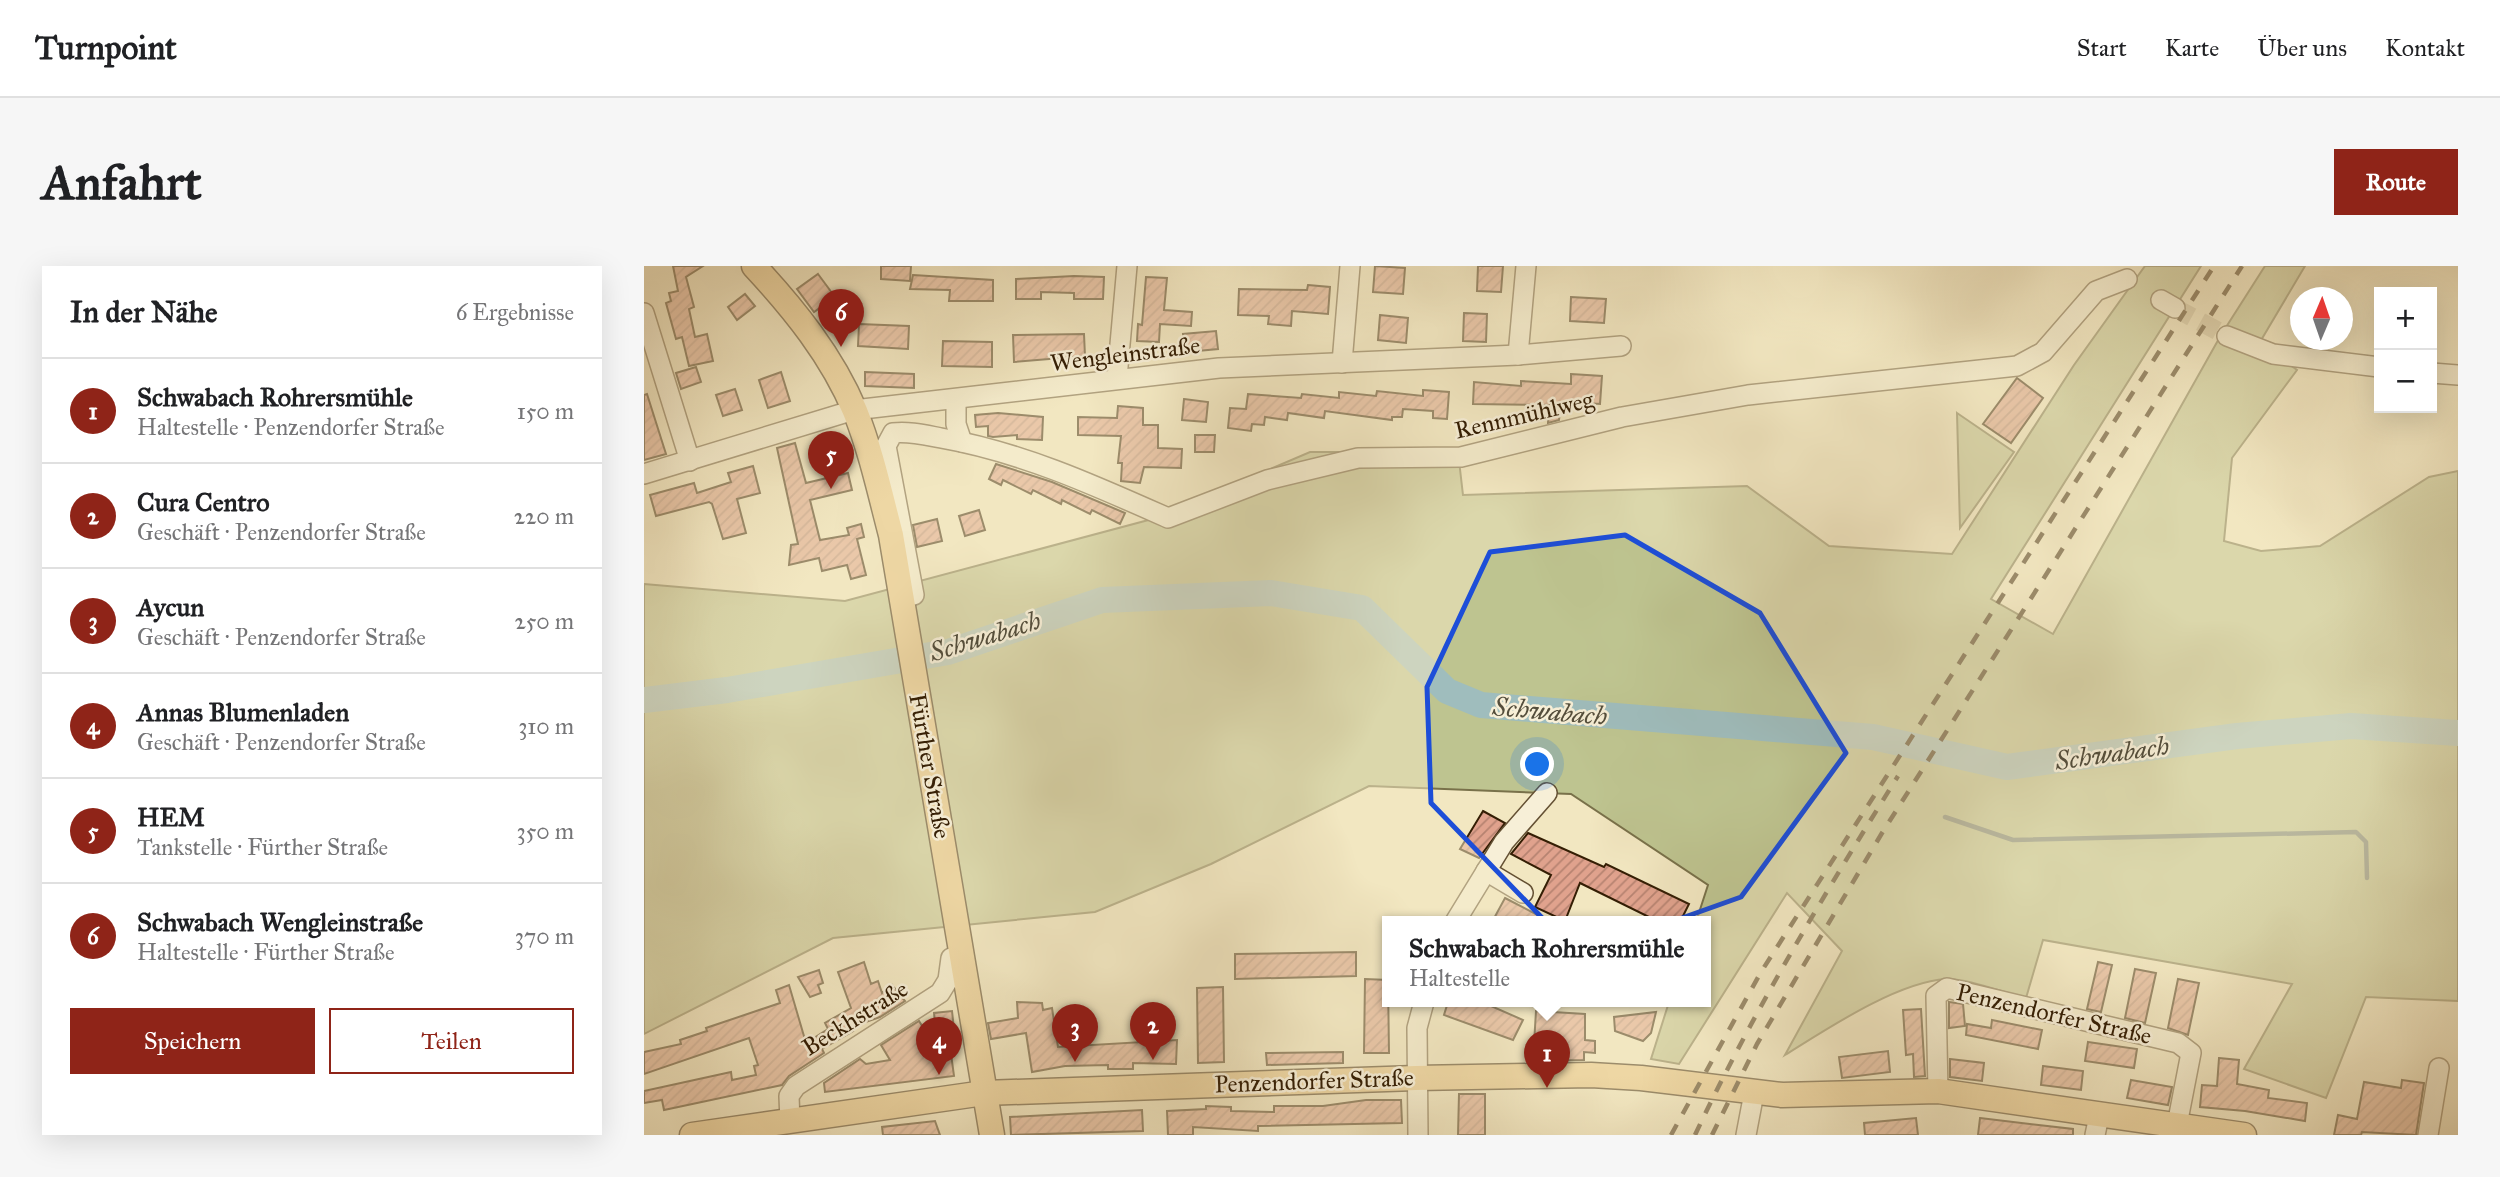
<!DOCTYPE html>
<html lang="de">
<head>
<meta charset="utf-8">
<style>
  body { margin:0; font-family:"IM FELL Great Primer",serif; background:#f6f6f6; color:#202124 }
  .controls { position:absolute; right:21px; top:21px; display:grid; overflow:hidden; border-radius:0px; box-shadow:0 7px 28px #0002 }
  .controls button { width:63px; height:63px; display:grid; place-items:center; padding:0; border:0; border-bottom:2px solid #e0e0e0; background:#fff; color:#202124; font:35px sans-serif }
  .compass { position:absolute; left:1646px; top:21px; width:63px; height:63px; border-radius:50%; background:#fff; box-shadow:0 7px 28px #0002; rotate:2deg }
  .you { position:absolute; left:894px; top:499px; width:24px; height:24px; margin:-18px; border:5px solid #fff; border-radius:50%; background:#1a73e8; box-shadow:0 0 0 10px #1a73e833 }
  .badge { display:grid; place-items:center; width:46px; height:46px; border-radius:50%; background:#8f2418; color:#fff; font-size:23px; font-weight:700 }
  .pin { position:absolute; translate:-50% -58px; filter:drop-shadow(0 2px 4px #0008) }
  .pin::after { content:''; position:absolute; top:37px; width:24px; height:21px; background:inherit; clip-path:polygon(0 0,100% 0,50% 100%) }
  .popup { position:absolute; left:738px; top:650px; width:329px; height:91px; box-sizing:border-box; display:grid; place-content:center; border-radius:0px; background:#fff; filter:drop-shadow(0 2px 5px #0005); font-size:23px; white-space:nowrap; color:#757577 }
  .popup b { font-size:26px; color:#202124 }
  .popup::after { content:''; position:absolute; left:50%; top:100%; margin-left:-14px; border:14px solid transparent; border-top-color:#fff }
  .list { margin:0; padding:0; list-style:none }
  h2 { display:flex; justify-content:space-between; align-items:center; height:91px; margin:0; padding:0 28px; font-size:30px }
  h2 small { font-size:23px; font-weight:400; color:#757577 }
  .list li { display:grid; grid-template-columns:46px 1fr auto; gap:21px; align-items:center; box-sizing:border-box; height:105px; padding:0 28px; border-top:2px solid #e0e0e0 }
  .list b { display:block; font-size:26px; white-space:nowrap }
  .list p { margin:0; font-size:23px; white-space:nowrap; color:#757577 }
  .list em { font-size:23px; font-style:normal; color:#757577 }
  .actions { display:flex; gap:14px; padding:21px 28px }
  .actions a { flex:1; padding:16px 0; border:2px solid #8f2418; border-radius:0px; text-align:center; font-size:24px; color:#8f2418 }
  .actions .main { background:#8f2418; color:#fff }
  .map { position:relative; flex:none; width:1814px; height:869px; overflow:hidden; border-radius:0px }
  header { display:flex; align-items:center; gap:42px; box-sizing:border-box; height:98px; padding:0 35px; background:#fff; border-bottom:2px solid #e0e0e0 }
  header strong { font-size:33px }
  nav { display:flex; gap:38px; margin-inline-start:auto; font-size:24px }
  .intro { display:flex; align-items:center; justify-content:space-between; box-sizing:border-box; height:168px; padding:0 42px }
  h1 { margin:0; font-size:49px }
  .button { padding:18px 32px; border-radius:0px; background:#8f2418; color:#fff; font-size:24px; font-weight:700 }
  main { display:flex; gap:42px; padding:0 42px }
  aside { flex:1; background:#fff; border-radius:0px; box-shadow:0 7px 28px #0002 }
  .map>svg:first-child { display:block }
</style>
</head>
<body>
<header>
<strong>Turnpoint</strong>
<nav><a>Start</a><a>Karte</a><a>Über uns</a><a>Kontakt</a></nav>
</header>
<div class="intro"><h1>Anfahrt</h1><a class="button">Route</a></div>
<main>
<aside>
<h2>In der Nähe<small>6 Ergebnisse</small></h2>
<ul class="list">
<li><span class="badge">1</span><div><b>Schwabach Rohrersmühle</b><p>Haltestelle · Penzendorfer Straße</p></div><em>150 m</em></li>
<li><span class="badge">2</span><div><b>Cura Centro</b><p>Geschäft · Penzendorfer Straße</p></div><em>220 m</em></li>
<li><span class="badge">3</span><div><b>Aycun</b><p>Geschäft · Penzendorfer Straße</p></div><em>250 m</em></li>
<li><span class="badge">4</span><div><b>Annas Blumenladen</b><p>Geschäft · Penzendorfer Straße</p></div><em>310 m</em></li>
<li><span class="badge">5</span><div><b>HEM</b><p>Tankstelle · Fürther Straße</p></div><em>350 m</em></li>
<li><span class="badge">6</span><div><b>Schwabach Wengleinstraße</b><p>Haltestelle · Fürther Straße</p></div><em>370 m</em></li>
</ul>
<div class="actions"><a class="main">Speichern</a><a>Teilen</a></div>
</aside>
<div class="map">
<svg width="1814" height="869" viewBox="0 0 1814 869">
  <defs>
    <pattern id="building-hatch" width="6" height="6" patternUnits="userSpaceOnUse" patternTransform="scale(1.75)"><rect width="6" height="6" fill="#e0a28d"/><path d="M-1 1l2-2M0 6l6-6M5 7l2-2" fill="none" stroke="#b68371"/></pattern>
  </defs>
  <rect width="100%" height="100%" fill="#f2e7c1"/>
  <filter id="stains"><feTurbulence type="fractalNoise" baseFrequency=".00286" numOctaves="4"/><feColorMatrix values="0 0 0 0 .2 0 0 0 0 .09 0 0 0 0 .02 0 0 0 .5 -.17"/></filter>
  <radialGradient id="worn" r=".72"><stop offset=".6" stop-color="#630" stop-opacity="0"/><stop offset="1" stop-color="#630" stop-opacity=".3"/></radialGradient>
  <g fill="#bec490" stroke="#79714a" stroke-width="2">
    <path d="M1501 0H1557L1347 333 1409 368 1577 69 1621 0H1661L1616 76 1653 104 1588 192 1580 275 1617 285 1676 280 1785 211 1814 205V735L1722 731 1682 832 1600 803 1648 718 1399 674 1382 732C1360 727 1323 712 1302 713 1253 716 1183 763 1141 789L1198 685 1143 627 1035 798 1007 793 1025 736H1062V656H1052L1064 619 927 528 725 520 567 598 451 646 189 672 0 768V318L201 335 512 252 666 186H814L819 229 1103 220 1185 280 1308 288 1430 99Z"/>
    <polygon points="1313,147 1370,186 1316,262"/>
  </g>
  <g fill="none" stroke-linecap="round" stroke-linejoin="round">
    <polyline stroke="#747d73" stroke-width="4.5" points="1301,551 1369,574 1712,566 1722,576 1723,612"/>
    <polyline stroke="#9fbdbd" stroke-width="26" points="0,434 83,424 304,386 458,334 627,327 718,342 803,425 837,439 1229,471 1363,501 1593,470 1707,460 1814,467"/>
  </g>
  <g fill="url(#building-hatch)" stroke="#341e04" stroke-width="2">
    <polygon points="29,0 59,0 42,11 50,41 45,43 51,71 63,68 69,95 45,100 38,71 32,73 22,37 27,35 25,27 34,25"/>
    <polygon points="237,0 267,0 266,15 237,13"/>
    <polygon points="731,0 761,2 759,28 729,26"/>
    <polygon points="834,0 859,0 857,26 833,25"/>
    <polygon points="174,8 191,31 170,46 153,23"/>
    <polygon points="269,9 349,14 349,35 305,35 306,24 266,23"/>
    <polygon points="430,10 460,11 459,33 430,33 430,27 397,26 397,33 372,33 372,13"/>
    <polygon points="502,11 523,12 520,44 548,46 547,60 516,58 515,76 493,75 494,58 498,59"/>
    <polygon points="664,19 686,21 684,48 648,45 647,60 624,58 625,50 594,49 595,23 663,24"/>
    <polygon points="101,28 111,40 93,54 84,41"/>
    <polygon points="927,31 962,33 960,57 926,55"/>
    <polygon points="820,47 843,48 842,76 819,75"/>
    <polygon points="736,49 764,52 762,77 734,74"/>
    <polygon points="215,58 265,60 264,83 214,80"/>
    <polygon points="572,65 574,83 543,86 540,83 539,68"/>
    <polygon points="440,68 441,90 370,96 369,69"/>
    <polygon points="299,75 348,76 348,101 298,100"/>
    <polygon points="52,101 57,116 37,123 32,107"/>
    <polygon points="137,106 146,135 124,142 115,114"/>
    <polygon points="221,106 270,108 270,122 221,120"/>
    <polygon points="927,108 958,110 956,138 926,136 925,146 916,146 915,154 904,157 905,139 829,138 830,116 877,120 877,115 927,118"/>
    <polygon points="1373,112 1399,132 1367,177 1339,158"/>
    <polygon points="91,123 98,144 79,150 72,129"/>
    <polygon points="779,124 805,126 803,153 789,152 789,145 759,143 758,151 748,151 748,154 681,145 680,152 644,147 643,154 621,151 620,159 608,158 607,165 584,162 586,142 602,143 604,128 657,132 658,128 695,132 695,126 732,130 733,125 779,130"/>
    <polygon points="3,128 22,188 0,194 0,129"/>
    <polygon points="540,133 564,136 562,156 538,154"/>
    <polygon points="474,140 499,142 499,159 514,159 514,182 538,183 537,202 500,201 496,217 477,215 478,197 474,197 477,170 434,169 434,151 473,152"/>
    <polygon points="354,147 399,151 398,174 373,173 373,169 349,171 344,170 344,160 332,161 331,149"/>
    <polygon points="551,169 571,169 570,186 551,186"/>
    <polygon points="151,177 162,217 204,207 208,224 166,234 176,274 205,269 203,262 217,258 220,271 213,273 222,309 207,313 203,299 178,305 175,292 145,299 147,279 154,278 133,182"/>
    <polygon points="352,198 408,216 481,247 476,258 448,244 446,248 418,234 417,238 389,224 387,228 359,214 357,219 345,213"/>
    <polygon points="109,200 116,227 93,233 102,267 79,273 68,238 65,236 12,250 6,229 50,217 53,227 87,216 84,207"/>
    <polygon points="335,244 341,264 321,270 315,250"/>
    <polygon points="293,253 298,275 273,281 269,259"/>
    <polygon points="839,545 861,557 835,592 816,583"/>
    <polygon points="884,567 960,601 962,598 1045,638 1036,656 1015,656 936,617 921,655 891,641 907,609 867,588"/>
    <polygon points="861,632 907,656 848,656"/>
    <polygon points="712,686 712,710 591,713 591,688"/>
    <polygon points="220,696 227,718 234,715 238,727 248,719 261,735 236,751 207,761 209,765 178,783 180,787 145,810 138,819 20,844 18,834 0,837 0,825 87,806 88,814 112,809 110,800 114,799 105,772 0,808 0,786 37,778 36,774 63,765 62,762 136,737 132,724 145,719 162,777 184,763 181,757 207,742 194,706"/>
    <polygon points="1454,696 1468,699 1457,746 1443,743"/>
    <polygon points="1491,703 1512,707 1501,757 1481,752"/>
    <polygon points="175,704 179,717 174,719 177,727 166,731 154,711"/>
    <polygon points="721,713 744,714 745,787 720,787"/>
    <polygon points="1534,713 1555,717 1544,769 1524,762"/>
    <polygon points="579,721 580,796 554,797 553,722"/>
    <polygon points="373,736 398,737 399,744 408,742 414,781 533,774 532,798 489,797 489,803 464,803 464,799 421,800 388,806 382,767 347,773 344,757 374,752"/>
    <polygon points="804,736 838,736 879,754 869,774 800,749"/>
    <polygon points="1305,736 1319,738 1321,760 1305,762"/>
    <polygon points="1277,743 1281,810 1270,811 1269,788 1262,789 1259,744"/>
    <polygon points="308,745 311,772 305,773 310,810 181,826 180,817 216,793 222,798 246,794 237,779 275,755 294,786 290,747"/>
    <polygon points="892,745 941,748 941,774 951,775 951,787 940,786 940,794 889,795"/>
    <polygon points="1012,746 1007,767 999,775 971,765 970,751"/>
    <polygon points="1348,754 1398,764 1394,783 1322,769 1323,758 1347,762"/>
    <polygon points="1444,776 1493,783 1490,802 1441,795"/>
    <polygon points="1244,785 1246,806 1198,812 1195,791"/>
    <polygon points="699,786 699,797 623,799 622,787"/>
    <polygon points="1575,792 1595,794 1593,818 1625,824 1624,832 1663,837 1661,855 1601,845 1556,841 1558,819 1573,820"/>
    <polygon points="1306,793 1340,797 1338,815 1306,811"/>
    <polygon points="1399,800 1439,805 1437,824 1397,819"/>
    <polygon points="1487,814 1528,821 1524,839 1483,832"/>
    <polygon points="1758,814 1780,817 1772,869 1718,866 1717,869 1690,869 1694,849 1713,853 1720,816 1757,822"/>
    <polygon points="815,828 841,828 841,869 814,869"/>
    <polygon points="722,834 757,834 758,857 614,860 614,865 549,861 549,869 524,869 523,845 562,843 562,840 587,841 587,845 630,846 630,840 679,840"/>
    <polygon points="498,844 499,865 367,869 366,851"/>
    <polygon points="1272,852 1274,869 1221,869 1220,857"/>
    <polygon points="1336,852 1429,863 1429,869 1334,869"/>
    <polygon points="291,855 296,869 239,869 238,861"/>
  </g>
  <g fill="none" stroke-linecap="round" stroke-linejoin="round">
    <polyline stroke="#ccbf9b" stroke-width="19" stroke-dasharray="19 10" stroke-linecap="butt" points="1531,42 1583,70"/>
    <defs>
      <g id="minor">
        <polyline points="1517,34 1531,42"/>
        <polyline points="0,47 46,195"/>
        <polyline points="1583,70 1629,88 1735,101"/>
        <polyline points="874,89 882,0"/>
        <polyline points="698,97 706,0"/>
        <polyline points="1788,107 1814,109"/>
        <polyline points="473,112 483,0"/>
        <polyline points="312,133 312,158 318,176"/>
        <polyline points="0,208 210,144 575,102 874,89 977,80"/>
        <path d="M270 329 242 180 249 167C265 165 281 169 297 172 377 186 450 219 524 252L623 214 714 192 817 191 978 151 1104 129 1373 100 1399 86 1452 25 1483 13"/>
        <polyline points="842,605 879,627"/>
        <polyline points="811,656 860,576 903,527"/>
        <polyline points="1294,825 1292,730 1303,722 1534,777 1547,787 1533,859"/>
        <polyline points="146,856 145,830 152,820 296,727 304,714 307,692"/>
        <polyline points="774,869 773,762 780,736"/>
        <polyline points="1102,869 1110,827"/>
        <polyline points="1451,869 1455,850"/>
        <polyline points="1784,869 1795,802"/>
      </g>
      <g id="major">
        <path d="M110 0C150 43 188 90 211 145 227 185 236 227 247 269L348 869"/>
        <polyline points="48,869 340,827 772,812 947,809 997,812 1138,829 1294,825 1600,869"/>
      </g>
    </defs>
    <use href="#minor" stroke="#645033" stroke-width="22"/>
    <use href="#major" stroke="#341e04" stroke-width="27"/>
    <use href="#minor" stroke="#f7efd7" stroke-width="19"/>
    <use href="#major" stroke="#e9c480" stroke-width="24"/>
    <g stroke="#341e04" stroke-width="4.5" stroke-dasharray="12 12" stroke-linecap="butt">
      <polyline points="1027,869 1117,706 1570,0"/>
      <path d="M1051 869C1110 744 1181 627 1254 510"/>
      <polyline points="1068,869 1113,778 1238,567 1598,0"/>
    </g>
  </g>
  <path d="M0 0H1814V869H0ZM981 269 1116 347 1202 487 1097 631 934 689 787 537 783 421 846 286Z" fill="#f2e7c1" fill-opacity=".55" fill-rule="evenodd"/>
  <path fill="none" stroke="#1d4ed8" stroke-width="5" stroke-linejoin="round" d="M981 269 1116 347 1202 487 1097 631 934 689 787 537 783 421 846 286Z"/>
  <g text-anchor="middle" stroke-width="5" stroke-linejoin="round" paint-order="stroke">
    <g font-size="24" fill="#341e04" stroke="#f7efd7">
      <text transform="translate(481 88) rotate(-7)" y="8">Wengleinstraße</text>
      <text transform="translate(880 149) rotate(-13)" y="8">Rennmühlweg</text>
      <text transform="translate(286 500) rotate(80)" y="8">Fürther Straße</text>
      <text transform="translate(1410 748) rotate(13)" y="8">Penzendorfer Straße</text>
      <text transform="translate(211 752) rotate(-32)" y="8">Beckhstraße</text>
      <text transform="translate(670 815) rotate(-2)" y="8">Penzendorfer Straße</text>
    </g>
    <g font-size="26" font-style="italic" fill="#544e3c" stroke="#f7efd7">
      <text transform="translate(341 370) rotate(-17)" y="9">Schwabach</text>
      <text transform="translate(906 445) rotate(5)" y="9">Schwabach</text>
      <text transform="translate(1468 487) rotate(-8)" y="9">Schwabach</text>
    </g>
  </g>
  <rect width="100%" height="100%" filter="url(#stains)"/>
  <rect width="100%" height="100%" fill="url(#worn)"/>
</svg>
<div class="controls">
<button>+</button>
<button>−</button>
</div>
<svg class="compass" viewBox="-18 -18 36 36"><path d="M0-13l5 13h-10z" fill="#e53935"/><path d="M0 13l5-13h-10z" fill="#757577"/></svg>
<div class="you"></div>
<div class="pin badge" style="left:903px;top:822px">1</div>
<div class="popup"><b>Schwabach Rohrersmühle</b>Haltestelle</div>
<div class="pin badge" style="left:509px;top:794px">2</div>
<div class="pin badge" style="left:431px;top:796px">3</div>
<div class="pin badge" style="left:295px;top:809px">4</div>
<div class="pin badge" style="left:187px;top:223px">5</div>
<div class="pin badge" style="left:197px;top:81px">6</div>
</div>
</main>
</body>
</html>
